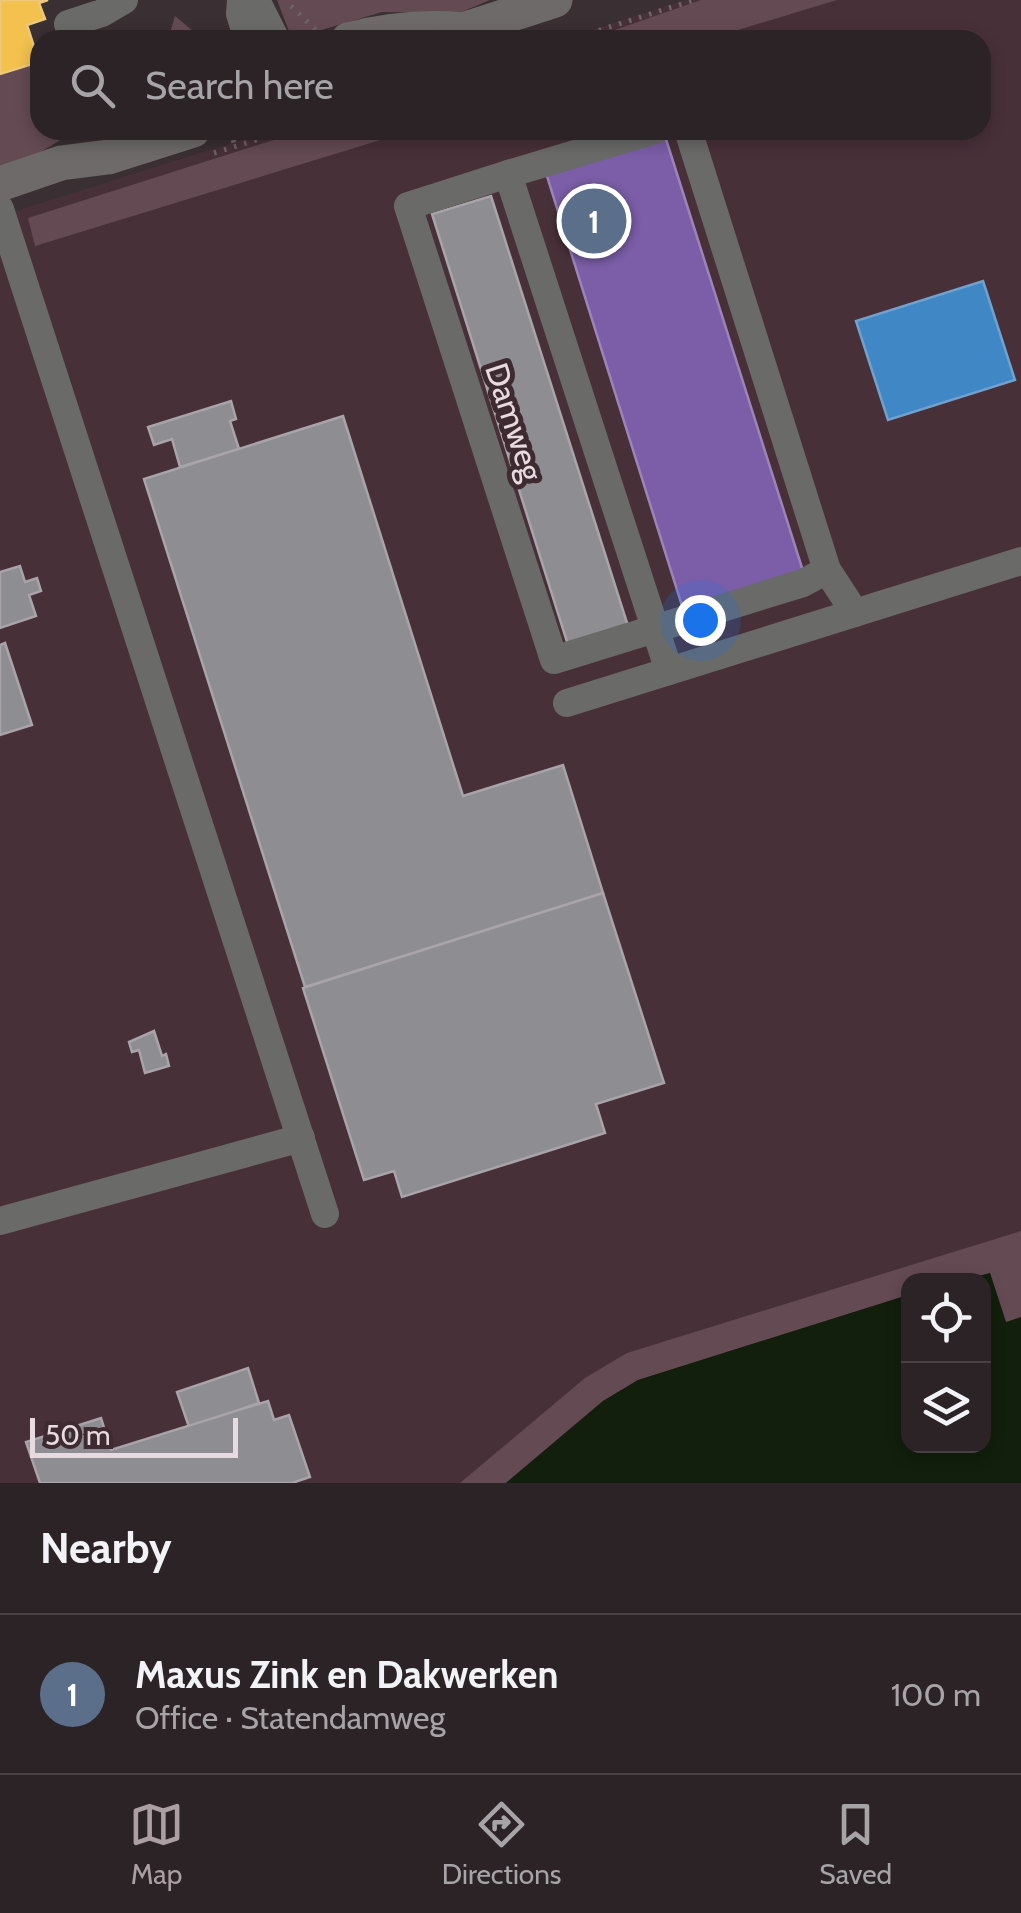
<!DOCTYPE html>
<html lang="en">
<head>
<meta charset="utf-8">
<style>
  body { margin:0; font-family:Cabin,sans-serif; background:#342b2e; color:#f1f3f6 }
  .controls { position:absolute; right:30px; bottom:30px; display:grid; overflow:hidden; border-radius:20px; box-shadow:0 5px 15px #0003 }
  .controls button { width:90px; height:90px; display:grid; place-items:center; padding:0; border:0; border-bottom:2px solid #484043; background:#2c2326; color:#f1f3f6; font:50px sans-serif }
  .scale { position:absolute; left:30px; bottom:25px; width:208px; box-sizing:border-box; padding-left:10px; border:5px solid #e8dbdf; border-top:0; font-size:28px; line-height:35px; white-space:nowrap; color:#e8dbdf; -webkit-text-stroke:8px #3e2b32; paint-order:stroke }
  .you { position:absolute; left:700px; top:620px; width:35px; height:35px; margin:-25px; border:8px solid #fff; border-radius:50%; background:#1a73e8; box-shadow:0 0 0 15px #1a73e833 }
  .badge { display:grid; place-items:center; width:65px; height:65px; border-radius:50%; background:#ab9fa3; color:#fff; font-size:32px; font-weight:700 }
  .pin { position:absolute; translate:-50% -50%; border:5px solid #fff; box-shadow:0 2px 10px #0006 }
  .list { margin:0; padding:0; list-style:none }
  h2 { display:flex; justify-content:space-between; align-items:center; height:130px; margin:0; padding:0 40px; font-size:42px }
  h2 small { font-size:32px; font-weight:400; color:#a6a4a7 }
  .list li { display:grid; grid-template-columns:65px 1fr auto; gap:30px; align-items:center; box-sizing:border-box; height:160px; padding:0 40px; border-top:2px solid #484043 }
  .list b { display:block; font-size:38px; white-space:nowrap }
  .list p { margin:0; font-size:32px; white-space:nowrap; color:#a6a4a7 }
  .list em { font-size:32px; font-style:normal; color:#a6a4a7 }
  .icon { flex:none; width:55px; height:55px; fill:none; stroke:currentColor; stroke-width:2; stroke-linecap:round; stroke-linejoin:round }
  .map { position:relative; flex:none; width:1021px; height:1483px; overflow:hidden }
  .search { position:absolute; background:#2c2326; box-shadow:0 5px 15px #0003; left:30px; right:30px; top:30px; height:110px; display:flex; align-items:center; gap:25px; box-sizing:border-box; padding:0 35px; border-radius:30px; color:#a6a4a7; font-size:38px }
  .sheet { height:290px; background:#2c2326 }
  nav { display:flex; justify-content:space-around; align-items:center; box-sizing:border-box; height:140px; border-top:2px solid #484043; background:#2c2326; font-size:28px; color:#a6a4a7 }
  nav a { display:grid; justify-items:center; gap:5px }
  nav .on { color:#ab9fa3 }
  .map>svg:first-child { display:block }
</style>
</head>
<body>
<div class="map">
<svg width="1021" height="1483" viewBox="0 0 1021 1483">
  <rect width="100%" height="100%" fill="#3a2f33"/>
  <path fill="#483039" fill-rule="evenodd" d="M686 0H1021V1435L865 1483H0V216L273 130H981V40H559ZM908 1280H984V1446H908Z"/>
  <g fill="#644a53">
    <polygon points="277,0 490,0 459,13 382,12 292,39"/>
    <polygon points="701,0 837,0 705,40 586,40"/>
    <polygon points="175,16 198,35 199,40 168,40"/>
    <polygon points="36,50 40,63 40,130 77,130 37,154 0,170 0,63"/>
    <polygon points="305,130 413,130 35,246 28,218"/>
    <polygon points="1021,1231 1021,1317 1006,1323 990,1273 964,1280 908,1280 908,1295 638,1380 603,1401 506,1483 460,1483 585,1378 627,1353"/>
  </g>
  <polygon fill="#121f0c" points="990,1273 1006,1322 1021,1317 1021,1483 506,1483 603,1401 638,1380 908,1295 908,1446 984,1446 984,1280 964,1280"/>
  <polygon fill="#f2c14e" stroke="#efc97a" stroke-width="2.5" points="0,0 48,0 39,3 45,19 27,25 39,62 0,74"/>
  <polygon fill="#7b5ea7" stroke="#9c84b8" stroke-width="2.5" points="665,136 803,571 683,609 546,173"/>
  <polygon fill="#3f88c5" stroke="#72a1cd" stroke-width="2.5" points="983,281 1015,380 888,420 856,321"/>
  <g fill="#8d8d92" stroke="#a8a4a9" stroke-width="2.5">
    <polygon points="491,196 628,626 568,645 432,214"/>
    <polygon points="231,401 236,419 230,421 239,449 180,467 172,439 154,445 148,427"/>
    <polygon points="343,416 463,796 563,765 603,893 305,987 144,479"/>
    <polygon points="20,566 25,582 37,578 41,591 29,595 36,616 0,628 0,572"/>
    <polygon points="5,643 32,725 0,735 0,645"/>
    <polygon points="603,893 664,1083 596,1104 605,1133 402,1197 394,1171 364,1180 303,988"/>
    <polygon points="154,1031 162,1056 166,1054 169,1066 145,1073 139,1050 132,1052 129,1042"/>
    <polygon points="248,1368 259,1403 189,1427 177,1392"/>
    <polygon points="268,1401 274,1420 289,1415 310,1477 292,1483 40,1483 26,1442 101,1418 111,1450"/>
  </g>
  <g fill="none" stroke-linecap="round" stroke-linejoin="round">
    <g stroke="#6a6667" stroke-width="5" stroke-dasharray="2.5 8" stroke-linecap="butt">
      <polyline points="291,6 319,33"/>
      <polyline points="569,40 694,0"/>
      <polyline points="230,130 235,146"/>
      <polyline points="214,153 288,130"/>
    </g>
    <g stroke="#6a6a69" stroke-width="28">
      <polyline points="241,0 240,14 248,40"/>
      <polyline points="256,0 276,40"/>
      <polyline points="68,24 102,13 124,0"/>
      <polyline points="655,130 508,174 669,671"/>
      <polyline points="688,130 827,570 855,613"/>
      <polyline points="508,174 408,206 554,660 803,583 827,570"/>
      <polyline points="0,209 325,1214"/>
      <polyline points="567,703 1021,561"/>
      <polyline points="0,1221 301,1138"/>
    </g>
    <g stroke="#6d6a69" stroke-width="35">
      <path d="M348 40C387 30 422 26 463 30"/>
      <polyline points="451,40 463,30 555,0"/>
      <polyline points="0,184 61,163 108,157 193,130"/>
    </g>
  </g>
  <g text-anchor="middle" stroke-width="10" stroke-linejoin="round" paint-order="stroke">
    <g font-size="32" fill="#e8dbdf" stroke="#3e2b32">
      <text transform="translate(514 422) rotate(72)" y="11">Damweg</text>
    </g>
  </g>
</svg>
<div class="controls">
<button><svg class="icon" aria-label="locate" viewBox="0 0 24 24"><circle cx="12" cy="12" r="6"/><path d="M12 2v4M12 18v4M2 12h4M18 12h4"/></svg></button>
<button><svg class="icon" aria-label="layers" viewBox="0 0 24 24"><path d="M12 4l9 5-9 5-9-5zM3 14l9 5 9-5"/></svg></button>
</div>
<div class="scale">50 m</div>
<div class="you"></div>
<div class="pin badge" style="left:594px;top:221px;background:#5c6f8a">1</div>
<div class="search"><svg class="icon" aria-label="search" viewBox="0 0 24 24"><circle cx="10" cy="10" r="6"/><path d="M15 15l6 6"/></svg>Search here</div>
</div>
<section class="sheet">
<h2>Nearby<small></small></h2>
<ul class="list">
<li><span class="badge" style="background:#5c6f8a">1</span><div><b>Maxus Zink en Dakwerken</b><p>Office · Statendamweg</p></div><em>100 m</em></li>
</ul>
</section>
<nav>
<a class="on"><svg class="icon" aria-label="map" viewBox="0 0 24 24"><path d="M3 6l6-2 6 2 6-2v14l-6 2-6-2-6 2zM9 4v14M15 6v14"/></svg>Map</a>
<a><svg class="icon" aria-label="directions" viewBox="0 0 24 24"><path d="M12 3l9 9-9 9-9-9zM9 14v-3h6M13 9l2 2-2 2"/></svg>Directions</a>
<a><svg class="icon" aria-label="saved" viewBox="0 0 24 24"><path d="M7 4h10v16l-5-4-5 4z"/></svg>Saved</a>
</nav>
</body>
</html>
